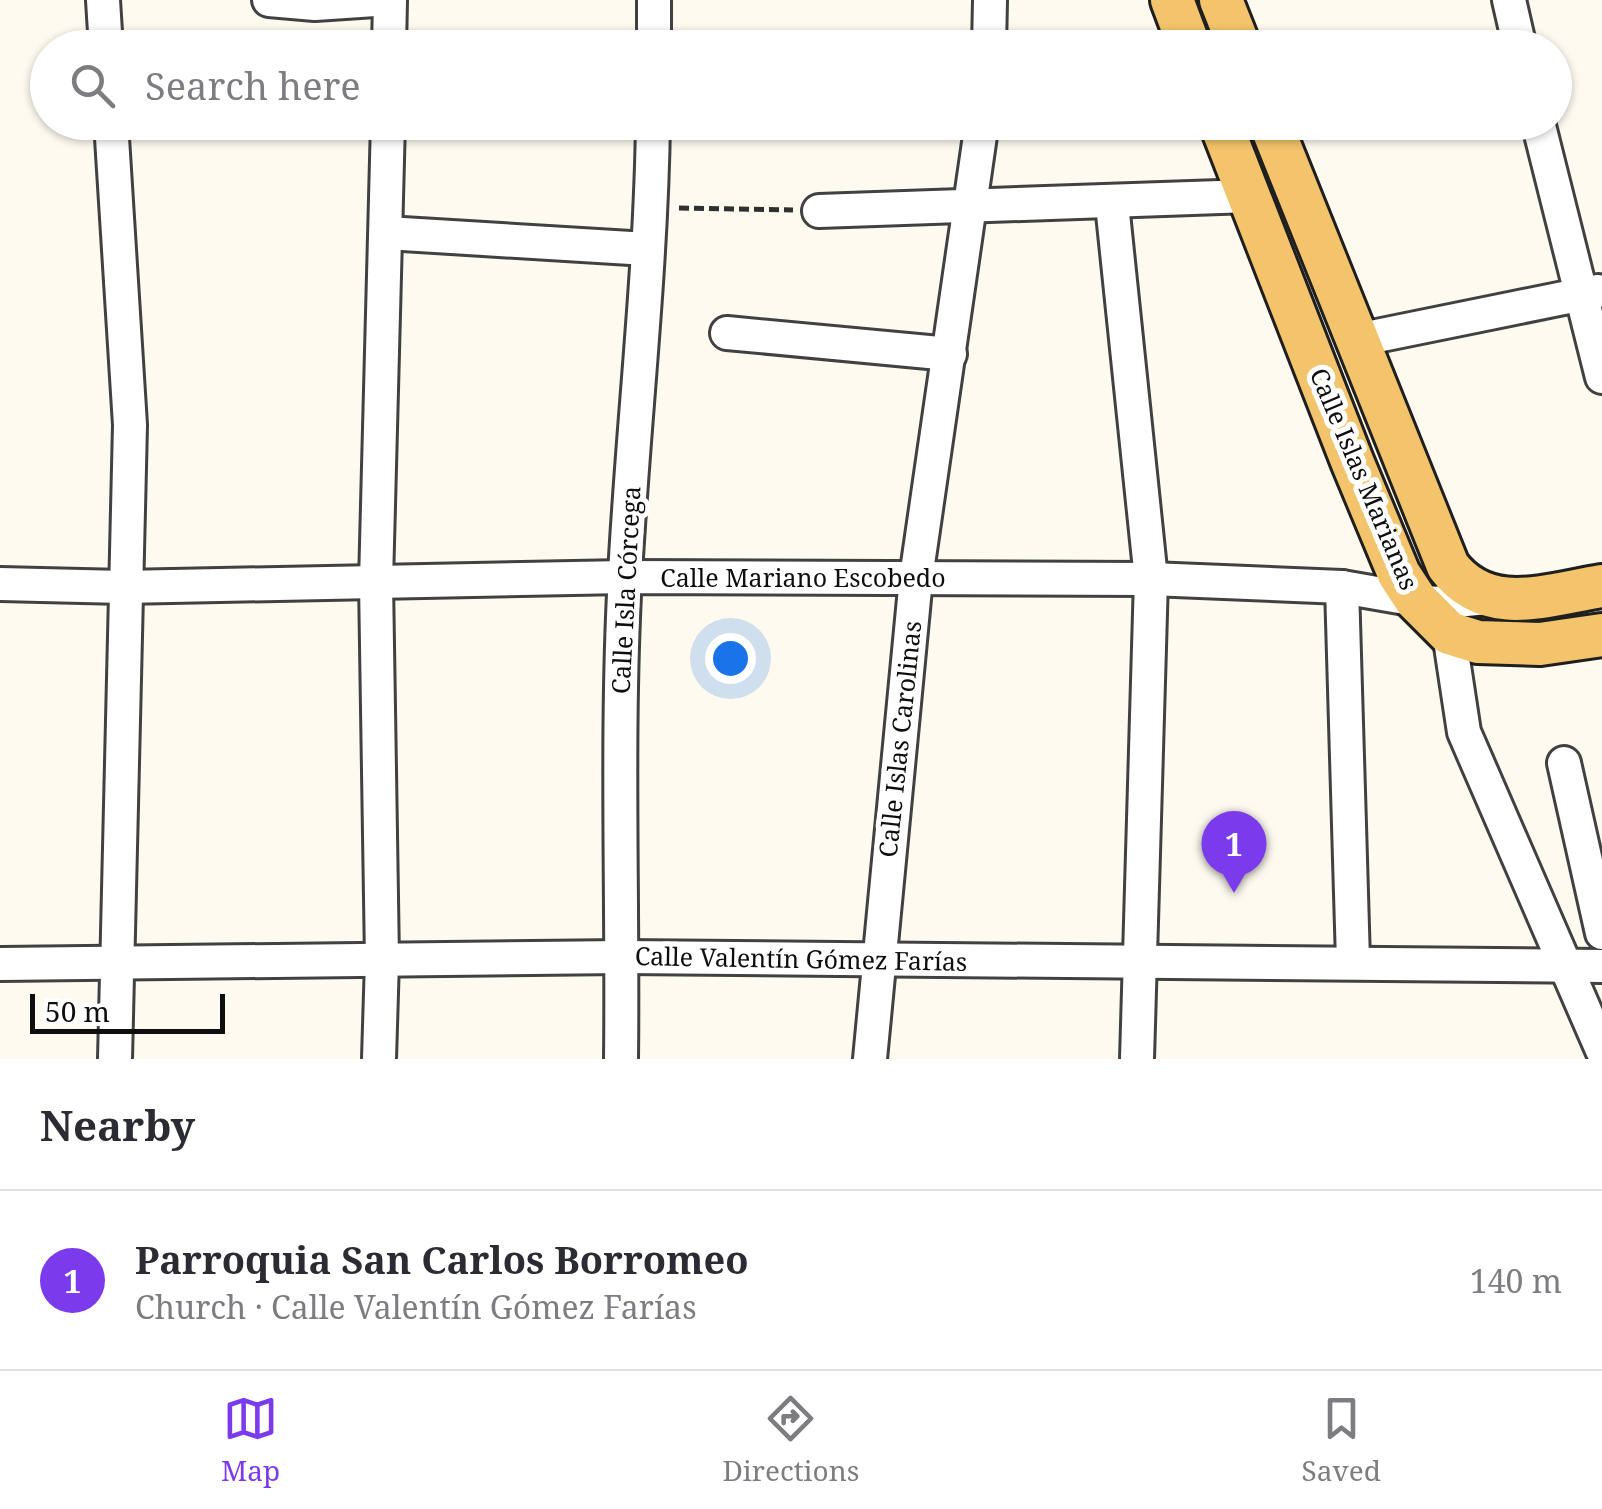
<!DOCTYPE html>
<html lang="en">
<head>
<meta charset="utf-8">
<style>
  body { margin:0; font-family:"Noto Serif",serif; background:#f2f2f3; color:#2b2b33 }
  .scale { position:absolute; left:30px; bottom:25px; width:195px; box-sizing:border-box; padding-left:10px; border:5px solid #0e0e0e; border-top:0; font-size:28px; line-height:35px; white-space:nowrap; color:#0e0e0e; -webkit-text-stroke:8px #fff; paint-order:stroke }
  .you { position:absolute; left:730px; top:658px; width:35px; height:35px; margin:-25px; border:8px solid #fff; border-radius:50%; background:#1a73e8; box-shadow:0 0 0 15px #1a73e833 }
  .badge { display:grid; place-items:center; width:65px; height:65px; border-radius:50%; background:#7c3aed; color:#fff; font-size:32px; font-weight:700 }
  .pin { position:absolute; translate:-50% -82px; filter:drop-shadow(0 2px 5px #0008) }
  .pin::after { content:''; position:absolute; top:52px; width:35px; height:30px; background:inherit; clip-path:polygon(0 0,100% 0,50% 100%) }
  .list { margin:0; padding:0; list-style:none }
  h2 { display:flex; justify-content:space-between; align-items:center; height:130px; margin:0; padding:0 40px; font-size:42px }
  h2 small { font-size:32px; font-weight:400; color:#7c7c81 }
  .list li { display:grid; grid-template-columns:65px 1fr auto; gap:30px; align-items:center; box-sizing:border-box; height:180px; padding:0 40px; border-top:2px solid #e1e1e2 }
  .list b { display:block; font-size:38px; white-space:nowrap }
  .list p { margin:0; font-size:32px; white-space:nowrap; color:#7c7c81 }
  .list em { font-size:32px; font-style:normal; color:#7c7c81 }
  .icon { flex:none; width:55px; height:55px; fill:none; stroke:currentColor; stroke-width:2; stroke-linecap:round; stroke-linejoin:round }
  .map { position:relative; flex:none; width:1602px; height:1059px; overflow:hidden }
  .search { position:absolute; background:#fff; box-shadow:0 2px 8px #0004; left:30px; right:30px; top:30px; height:110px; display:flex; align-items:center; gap:25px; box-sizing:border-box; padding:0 35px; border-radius:55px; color:#7c7c81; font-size:38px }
  .sheet { height:310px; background:#fff }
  nav { display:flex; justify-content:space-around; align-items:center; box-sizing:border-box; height:140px; border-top:2px solid #e1e1e2; background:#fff; font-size:28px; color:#7c7c81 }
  nav a { display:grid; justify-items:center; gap:5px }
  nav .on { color:#7c3aed }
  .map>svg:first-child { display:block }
</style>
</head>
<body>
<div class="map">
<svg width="1602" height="1059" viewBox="0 0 1602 1059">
  <rect width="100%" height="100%" fill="#fefaf0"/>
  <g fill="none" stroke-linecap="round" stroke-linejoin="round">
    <defs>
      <g id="minor">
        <polyline points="103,0 106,48"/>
        <polyline points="269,0 315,4 375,0"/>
        <polyline points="1509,0 1520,48"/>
        <polyline points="389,48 390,0"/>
        <polyline points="654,48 654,0"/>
        <polyline points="989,48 990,0"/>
        <polyline points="111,122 130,425 115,1059"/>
        <polyline points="1538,122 1602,377"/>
        <polyline points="1112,204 1151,579 1137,1059"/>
        <polyline points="819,211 1249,196"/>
        <polyline points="386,233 647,249"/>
        <polyline points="727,333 950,354"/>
        <polyline points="1357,340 1598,291"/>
        <polyline points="0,584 123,587 625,577 1151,579 1342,587 1434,603 1487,598"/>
        <polyline points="1342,587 1353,961"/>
        <polyline points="1449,633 1464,732 1602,1050"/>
        <polyline points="1564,763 1602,933"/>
        <polyline points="0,964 623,957 1602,966"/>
        <polyline points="379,1059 382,960 376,582 388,122"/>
        <path d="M621 1059C623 898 616 736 625 575 633 424 651 274 653 122"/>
        <polyline points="870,1059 916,578 982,122"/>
      </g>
      <g id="major">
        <polyline points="1172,0 1190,48"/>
        <polyline points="1221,0 1240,48"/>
        <polyline points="1220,122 1352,461 1399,574 1416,600 1449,633 1478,642 1540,644 1602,635"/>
        <path d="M1270 122 1448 566C1487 618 1546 595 1602 586"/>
      </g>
    </defs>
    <use href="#minor" stroke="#414141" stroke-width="38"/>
    <use href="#major" stroke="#1f1f1f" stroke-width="48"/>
    <polyline stroke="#303030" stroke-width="5" stroke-dasharray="10 5" stroke-linecap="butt" points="679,208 793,210"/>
    <use href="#minor" stroke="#fff" stroke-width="32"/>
    <use href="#major" stroke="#f3c46b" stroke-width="42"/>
  </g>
  <g text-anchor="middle" stroke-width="10" stroke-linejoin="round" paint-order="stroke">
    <g font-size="25" fill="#0e0e0e" stroke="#fff">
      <text transform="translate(1364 479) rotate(67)" y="9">Calle Islas Marianas</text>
      <text x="803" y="587">Calle Mariano Escobedo</text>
      <text transform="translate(626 590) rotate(-87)" y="9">Calle Isla Córcega</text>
      <text transform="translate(900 739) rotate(-84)" y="9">Calle Islas Carolinas</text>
      <text transform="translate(801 959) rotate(1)" y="9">Calle Valentín Gómez Farías</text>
    </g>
  </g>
</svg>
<div class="scale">50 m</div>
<div class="you"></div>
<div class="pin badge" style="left:1234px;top:893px">1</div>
<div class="search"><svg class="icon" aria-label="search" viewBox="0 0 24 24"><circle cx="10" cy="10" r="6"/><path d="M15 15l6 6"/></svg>Search here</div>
</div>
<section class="sheet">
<h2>Nearby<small></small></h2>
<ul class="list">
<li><span class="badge">1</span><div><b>Parroquia San Carlos Borromeo</b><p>Church · Calle Valentín Gómez Farías</p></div><em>140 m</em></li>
</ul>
</section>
<nav>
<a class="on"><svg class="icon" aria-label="map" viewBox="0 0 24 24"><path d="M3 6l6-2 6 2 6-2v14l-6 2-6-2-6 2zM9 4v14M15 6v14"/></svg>Map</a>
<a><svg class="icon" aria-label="directions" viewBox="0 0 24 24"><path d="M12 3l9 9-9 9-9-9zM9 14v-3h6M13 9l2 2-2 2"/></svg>Directions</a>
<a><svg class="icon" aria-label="saved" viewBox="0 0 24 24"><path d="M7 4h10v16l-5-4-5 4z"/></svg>Saved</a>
</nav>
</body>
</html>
